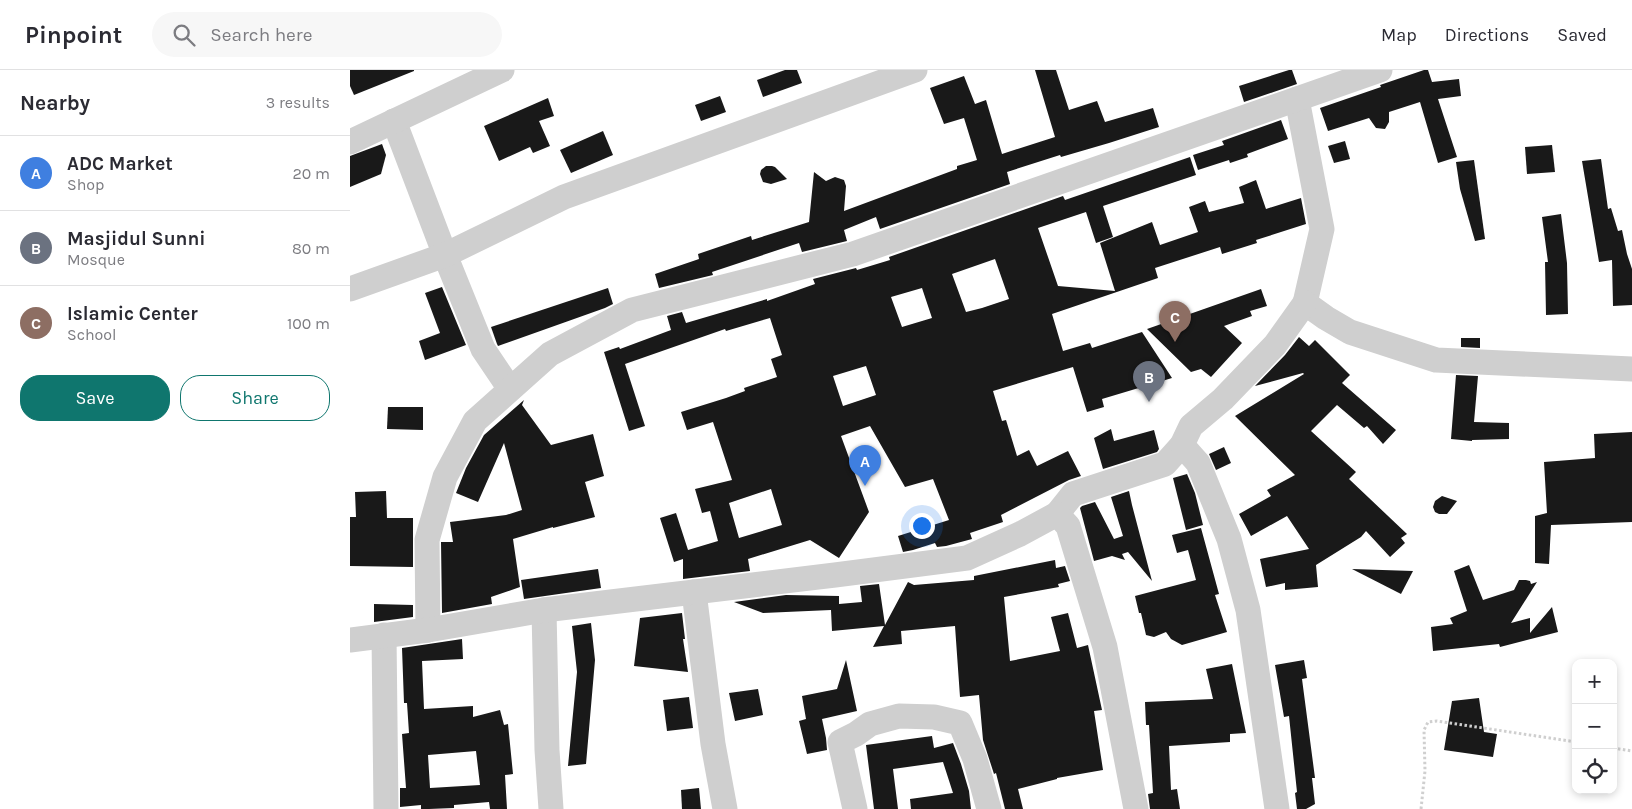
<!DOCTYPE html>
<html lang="en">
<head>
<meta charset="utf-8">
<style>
  body { margin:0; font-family:Karla,sans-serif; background:#f7f7f7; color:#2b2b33 }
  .controls { position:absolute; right:15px; bottom:15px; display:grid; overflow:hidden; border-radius:10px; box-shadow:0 2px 8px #0003 }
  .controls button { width:45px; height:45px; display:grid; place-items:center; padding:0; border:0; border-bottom:1px solid #e1e1e2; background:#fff; color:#2b2b33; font:25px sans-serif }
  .you { position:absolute; left:571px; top:455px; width:18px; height:18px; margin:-12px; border:4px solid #fff; border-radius:50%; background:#1a73e8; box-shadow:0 0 0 8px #1a73e833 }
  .badge { display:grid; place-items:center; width:32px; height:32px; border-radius:50%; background:#0f766e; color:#fff; font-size:16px; font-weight:700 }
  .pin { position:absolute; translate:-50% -41px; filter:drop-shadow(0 1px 2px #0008) }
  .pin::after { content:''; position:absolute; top:26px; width:18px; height:15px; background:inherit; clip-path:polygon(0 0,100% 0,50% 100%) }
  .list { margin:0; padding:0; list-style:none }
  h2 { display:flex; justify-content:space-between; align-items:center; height:65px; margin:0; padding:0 20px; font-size:21px }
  h2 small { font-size:16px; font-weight:400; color:#7c7c81 }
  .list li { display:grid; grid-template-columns:32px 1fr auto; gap:15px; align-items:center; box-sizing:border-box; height:75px; padding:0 20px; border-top:1px solid #e1e1e2 }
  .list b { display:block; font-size:19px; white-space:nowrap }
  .list p { margin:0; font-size:16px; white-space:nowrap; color:#7c7c81 }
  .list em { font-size:16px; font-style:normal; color:#7c7c81 }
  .actions { display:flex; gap:10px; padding:15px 20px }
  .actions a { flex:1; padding:11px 0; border:1px solid #0f766e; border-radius:20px; text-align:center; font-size:18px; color:#0f766e }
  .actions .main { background:#0f766e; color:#fff }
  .icon { flex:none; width:28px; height:28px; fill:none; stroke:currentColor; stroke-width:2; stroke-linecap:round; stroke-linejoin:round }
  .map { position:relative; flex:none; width:1282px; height:739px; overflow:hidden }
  header { display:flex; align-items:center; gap:30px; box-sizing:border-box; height:70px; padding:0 25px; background:#fff; border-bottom:1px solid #e1e1e2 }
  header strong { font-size:24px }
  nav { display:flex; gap:28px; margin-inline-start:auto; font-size:18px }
  .search { width:350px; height:45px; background:#f7f7f7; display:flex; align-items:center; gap:12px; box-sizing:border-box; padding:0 18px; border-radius:28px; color:#7c7c81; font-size:19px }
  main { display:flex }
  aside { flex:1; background:#fff }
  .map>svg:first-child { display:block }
</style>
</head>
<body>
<header>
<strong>Pinpoint</strong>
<div class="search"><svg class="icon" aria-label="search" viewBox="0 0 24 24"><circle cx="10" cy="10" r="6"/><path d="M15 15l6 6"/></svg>Search here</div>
<nav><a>Map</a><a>Directions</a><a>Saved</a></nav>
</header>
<main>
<aside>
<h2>Nearby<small>3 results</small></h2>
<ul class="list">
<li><span class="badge" style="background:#3f7fe0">A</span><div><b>ADC Market</b><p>Shop</p></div><em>20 m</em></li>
<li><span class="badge" style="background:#6b7280">B</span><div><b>Masjidul Sunni</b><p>Mosque</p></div><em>80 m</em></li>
<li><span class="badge" style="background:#8d6e63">C</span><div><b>Islamic Center</b><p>School</p></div><em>100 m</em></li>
</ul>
<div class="actions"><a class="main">Save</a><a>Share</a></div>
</aside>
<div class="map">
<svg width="1282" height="739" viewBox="0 0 1282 739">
  <rect width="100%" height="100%" fill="#fff"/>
  <g fill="#191919" fill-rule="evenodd">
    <polygon points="0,0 64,0 64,1 4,25 0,16"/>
    <polygon points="435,0 447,0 452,13 413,27 407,10"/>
    <polygon points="685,0 706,0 719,40 747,31 755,52 803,38 809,57 759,73 711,87 710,85 657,102 660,114 530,159 526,147 494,160 497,171 452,182 449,173 362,202 363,205 309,218 305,204 349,189 348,184 401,166 402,170 459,152 464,102 476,111 485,107 494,110 496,116 494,141 607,99 607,96 627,90 614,48 594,54 580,18 614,6 625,34 636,30 652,84 705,67"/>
    <polygon points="939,0 942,0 947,14 894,32 889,16"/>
    <polygon points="1074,0 1078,0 1082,12 1109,9 1111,26 1088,29 1107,87 1088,93 1070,32 1039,42 1039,52 1035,59 1026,58 1019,48 978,61 970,38 1031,17 1030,15"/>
    <polygon points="370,26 376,42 351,51 345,35"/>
    <polygon points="198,28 204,46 189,51 200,76 183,83 180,77 149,91 134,56"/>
    <polygon points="931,50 938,69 897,84 898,87 880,93 879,90 848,100 843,85 874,75 872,71"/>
    <polygon points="253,61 263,85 221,103 210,80"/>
    <polygon points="995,71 1000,89 984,93 978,76"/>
    <polygon points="32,74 36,85 31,104 0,117 0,86"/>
    <polygon points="1202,75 1205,102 1177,104 1175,77"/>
    <path d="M840 87 846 105 753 136 763 167 746 173 736 142 688 158 708 216 765 221 750 173 802 152 810 175 848 162 839 137 855 131 859 142 894 133 889 117 906 110 916 139 951 128 956 154 906 170 907 173 872 184 870 177 805 198 808 208 702 244 713 281 740 273 742 278 792 262 822 308 752 329 754 337 737 342 723 297 643 321 652 351 656 350 667 386 679 380 687 396 718 381 731 406 719 410 651 445 653 452 620 463 622 469 596 476 587 477 585 473 563 480 553 482 548 466 599 450 583 409 555 417 520 356 491 366 519 442 489 488 460 470 398 489 400 501 333 509V489L324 492 310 448 326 443 338 480 368 471 360 441 352 443 345 419 382 410 363 352 337 360 331 342 376 328 395 321 394 318 427 307 421 289 432 285 420 248 376 261 375 259 275 294 295 356 279 361 254 282 269 277 270 279 321 260 317 246 332 242 336 253 417 229V231L465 214 463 209 506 198 507 200 540 190 539 187 713 126 715 130ZM645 189 659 229 632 238 616 242 602 204ZM572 218 582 248 552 257 541 227ZM516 296 526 325 493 336 483 306ZM421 419 432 455 389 468 379 433Z"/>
    <polygon points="1251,89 1258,139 1261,138 1268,161 1272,160 1277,184 1282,199 1282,235 1263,236 1262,190 1249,192 1232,91"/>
    <polygon points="1124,90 1135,169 1125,171 1110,119 1106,92"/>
    <polygon points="416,96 422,96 425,97 437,109 421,114 413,112 410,104 411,100"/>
    <polygon points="1211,144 1217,193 1218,244 1196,245 1195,192 1198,192 1192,147"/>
    <polygon points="92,217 116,275 75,290 69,271 90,263 75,223"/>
    <polygon points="258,218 263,234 255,238 148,276 147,274 141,257"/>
    <polygon points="911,219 917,236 900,241 902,246 874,256 892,273 861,307 851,299 841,302 797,259"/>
    <polygon points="949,267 959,276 965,270 1000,305 992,313 1046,360 1033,374 1017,356 1014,358 987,335 961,361 1006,402 999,409 1057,464 1051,468 1055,473 1040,487 1016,461 1011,467 966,495 968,517 935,520 935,513 916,517 910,489 959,479 937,446 901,466 889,444 921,426 917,420 945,405 885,346 954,304 953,303 905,316 935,285"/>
    <polygon points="1111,268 1130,268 1130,278 1111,277"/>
    <polygon points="1106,305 1128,306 1124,352 1159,353 1159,369 1122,370 1122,371 1101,369"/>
    <polygon points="174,330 172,335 201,375 243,364 254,406 235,412 245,447 203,458 203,457 163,469 170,517 141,527 142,534 92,543 91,472 103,472 100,452 156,445 172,440 154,373 128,432 106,423 116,398 134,365"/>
    <polygon points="38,337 73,337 73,360 37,359"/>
    <polygon points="761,359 764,371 804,360 809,379 807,382 753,399 744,368"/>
    <polygon points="1282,362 1282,452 1201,455 1199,494 1185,493 1185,446 1197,443 1194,392 1245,388 1244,364"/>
    <polygon points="874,377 881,393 866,400 859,384"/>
    <polygon points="837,404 845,423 853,455 836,460 823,408"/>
    <polygon points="36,421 37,448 63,448 63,497 0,496 0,447 6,447 5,422"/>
    <polygon points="779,421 782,435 802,511 778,482 772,484 775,490 762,486 744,491 730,438 732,436 745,432 764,469 773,466 761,427"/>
    <polygon points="1092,426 1107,431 1097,444 1089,444 1085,442 1083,437 1085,431"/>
    <polygon points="851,458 869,524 865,525 877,562 832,575 821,569 816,562 804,567 796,565 791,543 789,543 785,526 846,510 838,480 827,483 822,465"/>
    <polygon points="705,490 706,498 715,496 720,511 708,514 709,517 654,527 660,591 710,581 701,547 718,543 727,578 738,575 752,640 744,641 753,700 707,708 707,709 668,719 673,739 655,739 646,703 644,704 633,670 629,625 610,627 605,556 551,561 552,574 523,577 534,556 482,561 481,540 413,543 384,532 436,525 489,526 489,534 512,532 510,516 529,514 535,555 558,512 564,515 624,510 624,506"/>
    <polygon points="1119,495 1133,530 1164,520 1169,510 1176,510 1180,511 1181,514 1187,512 1161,553 1180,548 1180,563 1202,537 1208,562 1150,577 1149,574 1083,581 1081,557 1103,554 1100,548 1117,541 1104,501"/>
    <polygon points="248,499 251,518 174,529 171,510"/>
    <polygon points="1002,499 1063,501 1051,524"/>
    <polygon points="24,534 63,535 63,547 24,552"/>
    <polygon points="332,543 335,569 333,569 338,602 284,596 290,548"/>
    <polygon points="241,553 245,590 236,694 218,696 227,602 222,556"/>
    <path d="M112 569 113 589 72 591 74 639 123 636V647L150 640 154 655 158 654 163 704 155 705 157 739H140L139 732 104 735V738L79 739H71V735L50 737V718H56L52 664 59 663 57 633H54L52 578ZM126 681 130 715 80 718 78 685Z"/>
    <polygon points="496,590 507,641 472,649 476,668 477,680 457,684 449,651 456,649 452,626 487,619"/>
    <polygon points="954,590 957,608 952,609 965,708 962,708 965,734 956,739 947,739 945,723 947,722 939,646 934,647 925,595"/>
    <polygon points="882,594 896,663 880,664 880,672 819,676 821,720 827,719 830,739 800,739 798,724 803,723 799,655 796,655 795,632 863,629 856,599"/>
    <polygon points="408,619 413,645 385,651 379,623"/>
    <polygon points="339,627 343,658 317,661 313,630"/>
    <polygon points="1129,628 1134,662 1147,664 1143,687 1094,680 1102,631"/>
    <polygon points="582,666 584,678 603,673 611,694 619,721 621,739 561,739 560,729 603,723 593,692 543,699 548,739 524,739 516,675"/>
    <polygon points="349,718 351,739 332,739 331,720"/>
  </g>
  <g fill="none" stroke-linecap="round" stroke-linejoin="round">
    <g stroke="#cfcfcf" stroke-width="3" stroke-dasharray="2.5 2.5" stroke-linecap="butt">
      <polyline points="1263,678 1282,681"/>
      <polyline points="1071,739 1075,701 1074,660 1078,652 1087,651 1226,672"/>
    </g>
    <g stroke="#cfcfcf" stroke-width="25">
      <polyline points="947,29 972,159 955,233 976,248 1000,262 1086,290 1282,299"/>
      <polyline points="44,51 95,185 133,279 160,319"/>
      <polyline points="0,72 152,0"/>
      <polyline points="0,219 95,185 214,127 565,0"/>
      <polyline points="707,444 723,424 815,394 832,375"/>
      <polyline points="344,522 363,674 375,739"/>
      <polyline points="194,540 197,680 201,739"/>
      <polyline points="78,560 77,470 95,407 125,351 200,284 282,240 503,184 1030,0"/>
      <polyline points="34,565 36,739"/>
      <polyline points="0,570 78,560 194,540 485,505 617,488 670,464 707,444 718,456 755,577 786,739"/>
      <polyline points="505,739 490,672 506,664 520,654 549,646 584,647 610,653 625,689 639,739"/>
      <polyline points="927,739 898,540 879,469 848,393 832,375 841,356 873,329 925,275 955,233"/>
    </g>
  </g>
</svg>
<div class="controls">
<button>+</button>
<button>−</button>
<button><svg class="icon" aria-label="locate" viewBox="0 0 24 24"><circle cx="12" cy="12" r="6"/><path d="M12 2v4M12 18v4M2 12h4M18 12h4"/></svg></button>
</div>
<div class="you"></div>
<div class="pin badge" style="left:515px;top:416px;background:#3f7fe0">A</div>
<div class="pin badge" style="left:799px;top:332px;background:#6b7280">B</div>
<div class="pin badge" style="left:825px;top:272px;background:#8d6e63">C</div>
</div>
</main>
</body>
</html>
